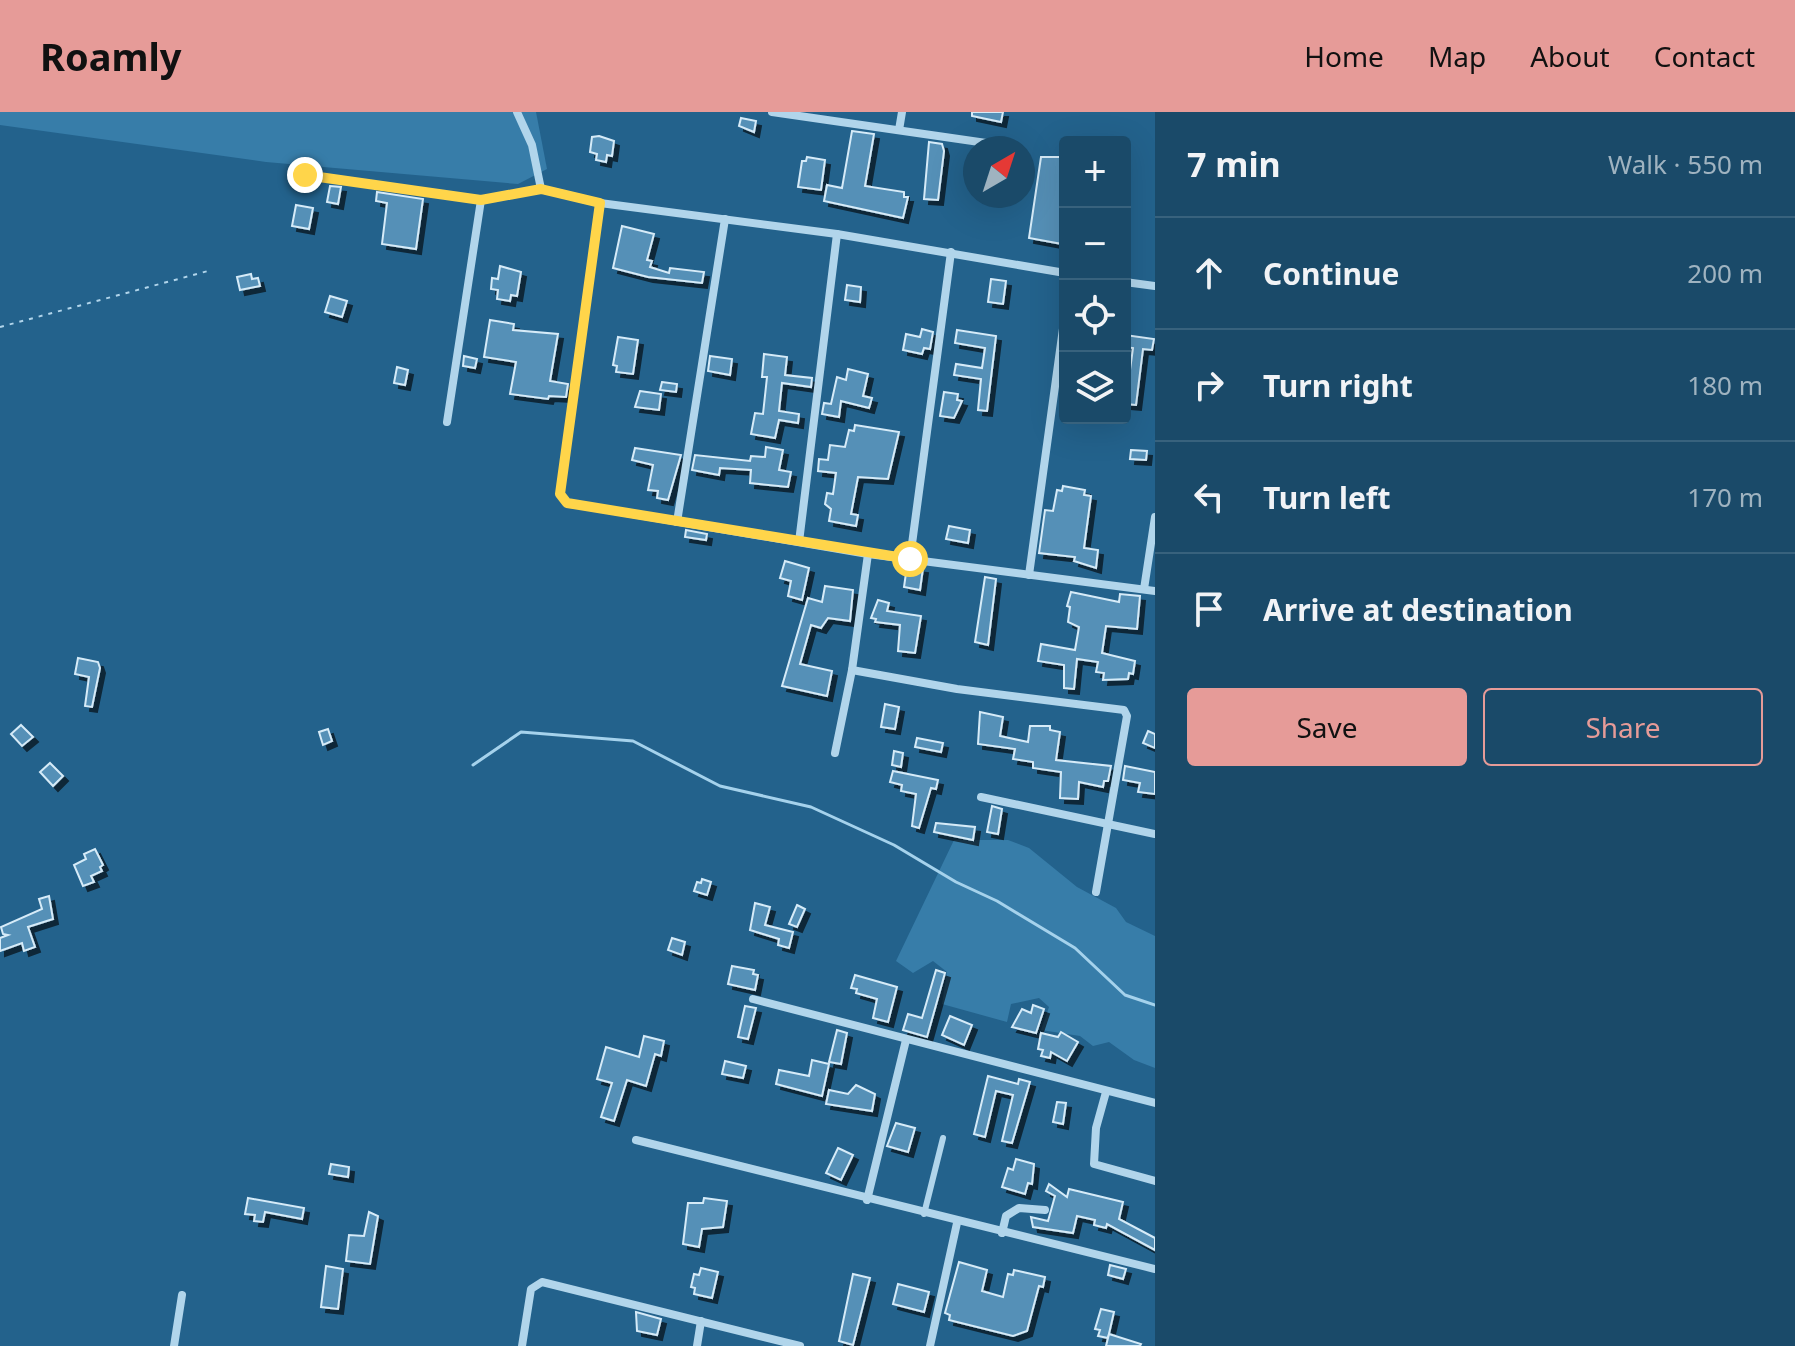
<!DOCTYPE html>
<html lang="en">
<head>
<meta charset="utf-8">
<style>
  body { margin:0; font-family:"Noto Sans",sans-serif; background:#23516f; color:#f1f3f6 }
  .controls { position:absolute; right:24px; top:24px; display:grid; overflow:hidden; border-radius:8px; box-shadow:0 8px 32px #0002 }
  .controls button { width:72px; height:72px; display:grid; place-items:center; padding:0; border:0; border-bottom:2px solid #38627d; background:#1a4a69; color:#f1f3f6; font:40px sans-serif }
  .compass { position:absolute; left:963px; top:24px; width:72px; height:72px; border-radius:50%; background:#1a4a69; box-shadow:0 8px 32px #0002; rotate:39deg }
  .stop { position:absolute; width:24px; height:24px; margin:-18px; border:6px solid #ffd54a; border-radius:50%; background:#fff }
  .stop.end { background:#ffd54a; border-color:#fff; box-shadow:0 2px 8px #0008 }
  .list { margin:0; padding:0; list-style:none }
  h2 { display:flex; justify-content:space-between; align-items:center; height:104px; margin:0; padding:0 32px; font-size:34px }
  h2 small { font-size:26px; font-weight:400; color:#9fb3c0 }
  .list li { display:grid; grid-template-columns:52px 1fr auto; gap:24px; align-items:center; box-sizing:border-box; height:112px; padding:0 32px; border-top:2px solid #38627d }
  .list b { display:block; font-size:30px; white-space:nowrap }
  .list em { font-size:26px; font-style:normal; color:#9fb3c0 }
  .actions { display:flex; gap:16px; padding:24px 32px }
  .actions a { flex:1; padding:18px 0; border:2px solid #e69b98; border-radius:8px; text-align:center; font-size:28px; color:#e69b98 }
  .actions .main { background:#e69b98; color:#111 }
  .icon { flex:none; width:44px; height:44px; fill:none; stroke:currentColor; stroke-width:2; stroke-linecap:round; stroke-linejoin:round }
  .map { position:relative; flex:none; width:1155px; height:1234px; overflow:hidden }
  header { display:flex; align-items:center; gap:48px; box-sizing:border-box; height:112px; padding:0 40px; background:#e69b98; color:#111 }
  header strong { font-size:38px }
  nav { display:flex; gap:44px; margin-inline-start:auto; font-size:28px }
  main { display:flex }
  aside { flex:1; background:#1a4a69 }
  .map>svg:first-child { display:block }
</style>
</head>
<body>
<header>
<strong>Roamly</strong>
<nav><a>Home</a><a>Map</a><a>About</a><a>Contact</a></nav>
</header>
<main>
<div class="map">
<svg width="1155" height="1234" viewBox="0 0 1155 1234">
  <defs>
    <filter id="shadow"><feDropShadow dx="5" dy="5" stdDeviation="0" flood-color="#0009"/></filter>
  </defs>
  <rect width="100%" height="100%" fill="#23628c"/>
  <g fill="#377da9">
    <polygon points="0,0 536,0 547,57 518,72 266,50 0,13"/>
    <polygon points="954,728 1008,728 1029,736 1077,775 1116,796 1126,810 1155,824 1155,956 1134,948 1109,930 1093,934 1080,924 1041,918 1049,895 1039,886 1011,892 1007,910 942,892 947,860 933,849 913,861 896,849"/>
  </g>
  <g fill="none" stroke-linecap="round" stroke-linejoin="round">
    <polyline stroke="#a5d2ec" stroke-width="3" points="473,653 521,620 633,629 720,674 811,695 894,733 956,770 997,789 1075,836 1125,883 1155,893"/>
  </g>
  <g fill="#5490b7" stroke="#d6ebf8" stroke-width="2" filter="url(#shadow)">
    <polygon points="972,0 1003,0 1001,10 972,4"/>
    <polygon points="741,6 756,9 754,20 739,14"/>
    <polygon points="852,19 874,22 865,74 904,80 904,85 908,85 903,106 824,89 827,73 842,76"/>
    <polygon points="599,24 614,29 612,44 607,43 606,50 596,48 597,42 590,40 592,25"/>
    <polygon points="929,30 942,32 944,39 938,88 924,87"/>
    <polygon points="807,45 825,48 821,78 798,75 802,49 806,49"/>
    <polygon points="1041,45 1065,45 1065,70 1061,70 1060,89 1065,90 1062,132 1029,126"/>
    <polygon points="330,74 341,75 338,92 327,90"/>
    <polygon points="377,80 423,87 416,137 382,132 387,91 376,89"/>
    <polygon points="296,93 313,96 309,117 292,114"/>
    <polygon points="622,114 654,122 647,148 652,149 650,155 669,161 670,156 704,160 702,171 648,165 613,156"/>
    <polygon points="500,154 521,160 517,184 511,183 510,189 497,187 498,178 491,177 492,166 498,167"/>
    <polygon points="251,162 252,167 258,166 260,174 240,178 237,165"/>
    <polygon points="991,167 1006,169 1003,192 988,190"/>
    <polygon points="847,173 861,175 860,190 845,188"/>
    <polygon points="330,184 347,189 342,205 325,200"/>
    <polygon points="490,208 514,212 513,218 558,222 550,269 568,272 566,285 549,284 548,287 510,282 516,250 484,245"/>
    <polygon points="922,217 933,220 930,237 924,236 922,242 903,238 906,222 920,225"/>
    <polygon points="957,218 996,224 987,299 978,298 981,267 954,263 956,252 982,256 985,236 955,231"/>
    <polygon points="1125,223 1154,227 1152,238 1143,237 1136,293 1126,292 1125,287 1125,257 1130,258 1133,236 1125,235"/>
    <polygon points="618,225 638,228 633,262 616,260 617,254 613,253"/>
    <polygon points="764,242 787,245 785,263 812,266 811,275 782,271 779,299 799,302 798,311 779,308 775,326 751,322 755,301 763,302 767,265 762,265"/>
    <polygon points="464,244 477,247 475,256 463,254"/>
    <polygon points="710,244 732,247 730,263 708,259"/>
    <polygon points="397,255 408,258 405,273 394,271"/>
    <polygon points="848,257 868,262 863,284 872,286 869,296 841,289 839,305 822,302 824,291 831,292 837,265 846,268"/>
    <polygon points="662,270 677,272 676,280 660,278"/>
    <polygon points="640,279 661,282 659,298 635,295"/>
    <polygon points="944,280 958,282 957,288 962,289 954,306 940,304"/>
    <polygon points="855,313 899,320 888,367 858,365 851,402 858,403 856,414 829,409 831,397 825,392 827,381 833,382 836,361 818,359 819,347 828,348 830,333 845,335 849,318 854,319"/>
    <polygon points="766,335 783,338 779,358 791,360 788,375 750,371 751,358 720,356 719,363 692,358 695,343 750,349 751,344 765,345"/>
    <polygon points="635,336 681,343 668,388 657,386 658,379 648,378 653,353 632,348"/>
    <polygon points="1131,338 1147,339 1146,348 1130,347"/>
    <polygon points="1063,374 1085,378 1084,383 1091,384 1084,436 1098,438 1096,456 1074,449 1075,445 1039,441 1045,398 1053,399 1057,378 1062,379"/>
    <polygon points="949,414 970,418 968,431 946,427"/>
    <polygon points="686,418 707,422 706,428 685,425"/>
    <polygon points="785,449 809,456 802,488 788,484 791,469 780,466"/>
    <polygon points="907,454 923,456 920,478 904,475"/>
    <polygon points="985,465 996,467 988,533 975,530"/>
    <polygon points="825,474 853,478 850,509 828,506 821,516 811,513 800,552 832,559 827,584 782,574 808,486 822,490"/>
    <polygon points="1071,480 1119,490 1120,482 1140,484 1137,517 1106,514 1102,541 1135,549 1133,562 1129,561 1128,567 1103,568 1104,561 1096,560 1098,550 1077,547 1074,577 1064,576 1064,553 1038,549 1041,532 1075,538 1079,515 1068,510 1070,495 1067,494"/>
    <polygon points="878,488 889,491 887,499 921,504 915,541 898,539 900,513 875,510 876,507 871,506"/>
    <polygon points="78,546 98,550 100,556 92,595 85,594 89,565 75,562"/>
    <polygon points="885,592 899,595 895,617 881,615"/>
    <polygon points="980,600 1003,605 1000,624 1028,630 1030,614 1050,614 1050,618 1060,620 1056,648 1111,654 1108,669 1104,669 1103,675 1079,670 1078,687 1060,686 1061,660 1033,656 1033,650 1013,647 1015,637 978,632"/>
    <polygon points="21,613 33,625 22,634 11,622"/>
    <polygon points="328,617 332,629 323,633 319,620"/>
    <polygon points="1148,619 1155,622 1155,636 1143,631"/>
    <polygon points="917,626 943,631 941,640 915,635"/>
    <polygon points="894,639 903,641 901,655 892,653"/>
    <polygon points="50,651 63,664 53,674 40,660"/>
    <polygon points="1125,654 1155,660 1155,682 1138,680 1140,671 1123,668"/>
    <polygon points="893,659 938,668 936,677 931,676 919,716 912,714 916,682 901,679 902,673 890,670"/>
    <polygon points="992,694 1002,697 998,722 987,720"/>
    <polygon points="936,711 975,715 973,728 934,720"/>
    <polygon points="95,737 103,753 100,755 102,759 91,764 94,770 83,774 74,753 86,747 84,742"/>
    <polygon points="702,767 711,770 707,783 694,779 697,770 701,771"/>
    <polygon points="49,784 53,807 28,815 35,835 24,839 22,831 0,839 0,826 8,823 3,822 1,815 42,797 39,787"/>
    <polygon points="755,791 770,795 765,813 793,820 789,836 778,833 779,827 750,818"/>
    <polygon points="797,793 805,797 797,815 789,812"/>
    <polygon points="672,826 685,830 682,843 668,838"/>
    <polygon points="732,854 754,858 753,862 758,863 755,878 728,872"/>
    <polygon points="936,858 945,861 927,925 903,918 908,902 922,906"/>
    <polygon points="855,863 897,875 888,910 873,906 877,887 856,881 857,877 851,876"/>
    <polygon points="1033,893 1044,897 1036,921 1012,915 1022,897 1031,901"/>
    <polygon points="745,894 756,896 748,927 738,925"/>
    <polygon points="950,904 972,913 964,933 942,923"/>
    <polygon points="837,918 847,921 841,952 829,950"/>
    <polygon points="1061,920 1078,930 1067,949 1051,940 1050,946 1041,944 1043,938 1038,937 1041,921 1058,925"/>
    <polygon points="644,924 664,929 661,944 655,942 646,974 627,968 614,1009 601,1005 612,971 597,967 606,935 639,945"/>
    <polygon points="812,948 829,952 822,984 776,972 779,958 809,964"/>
    <polygon points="725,949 746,954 743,966 722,962"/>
    <polygon points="988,964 1018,972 1019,967 1030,970 1012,1031 1002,1029 1013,983 996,979 985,1025 974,1022"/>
    <polygon points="856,973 875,982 872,999 826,992 829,978 848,982"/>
    <polygon points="1057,990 1066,991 1063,1012 1053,1010"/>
    <polygon points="896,1011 915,1016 908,1040 887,1034"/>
    <polygon points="838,1036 853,1043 841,1068 826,1061"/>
    <polygon points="1016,1047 1034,1052 1032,1072 1028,1071 1025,1082 1002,1075 1008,1056 1013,1058"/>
    <polygon points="331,1052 349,1055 348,1065 329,1062"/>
    <polygon points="1049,1072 1067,1085 1069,1077 1123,1090 1119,1107 1155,1126 1155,1138 1107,1112 1106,1116 1094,1113 1095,1108 1077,1104 1073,1121 1033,1115 1031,1105 1048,1109 1055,1084 1046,1079"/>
    <polygon points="248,1086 304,1096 302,1107 265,1100 263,1110 254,1109 255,1103 245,1102"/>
    <polygon points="704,1086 727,1089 723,1115 702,1117 699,1135 683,1132 688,1091 703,1091"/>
    <polygon points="369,1100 378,1104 370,1152 346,1149 349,1123 364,1124"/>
    <polygon points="959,1150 987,1158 982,1179 1003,1185 1008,1162 1013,1163 1014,1158 1045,1165 1043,1175 1039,1174 1027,1219 1013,1224 949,1208 950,1203 945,1201"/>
    <polygon points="1110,1153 1126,1157 1123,1167 1108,1163"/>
    <polygon points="326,1154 343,1157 338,1197 321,1195"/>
    <polygon points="701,1156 718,1160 712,1186 694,1182 695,1176 691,1175 694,1162 699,1163"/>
    <polygon points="853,1162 870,1166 853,1233 839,1229"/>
    <polygon points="898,1172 929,1180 924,1200 893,1192"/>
    <polygon points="1101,1197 1114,1200 1108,1226 1098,1224 1100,1218 1095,1217"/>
    <polygon points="636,1200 661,1207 657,1223 637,1219"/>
    <polygon points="1109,1222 1141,1232 1140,1234 1106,1234"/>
  </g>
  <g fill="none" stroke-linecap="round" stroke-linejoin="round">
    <polyline stroke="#b1d5eb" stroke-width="2" stroke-dasharray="4 6" stroke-linecap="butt" points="0,215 208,159"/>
    <polyline stroke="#b1d5eb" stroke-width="6" points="924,1102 943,1026"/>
    <g stroke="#b1d5eb" stroke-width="8">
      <polyline points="517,0 532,33 541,77"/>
      <polyline points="772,0 1014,35"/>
      <polyline points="899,18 902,0"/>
      <polyline points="305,63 481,88 541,77 600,91 837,122 1065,161"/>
      <polyline points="600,91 560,382 567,391 868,442 1155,479"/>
      <polyline points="1125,170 1155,174"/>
      <polyline points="447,310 481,88"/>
      <polyline points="677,410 725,107"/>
      <polyline points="799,430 837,122"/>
      <polyline points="910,447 951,140"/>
      <polyline points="1029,463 1065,202"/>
      <polyline points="1144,477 1155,405"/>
      <polyline points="852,558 957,577 1124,598 1127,604 1096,780"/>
      <polyline points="835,641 852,558 868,442"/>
      <polyline points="981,685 1155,722"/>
      <polyline points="753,887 1155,991"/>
      <polyline points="1106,980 1096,1016 1094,1052 1155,1069"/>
      <polyline points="636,1028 1155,1157"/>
      <polyline points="867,1088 906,928"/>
      <polyline points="1002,1121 1006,1104 1019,1096 1045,1098"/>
      <polyline points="174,1234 182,1183"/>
      <polyline points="522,1234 531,1177 542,1170 800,1234"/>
      <polyline points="697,1234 701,1209"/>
      <polyline points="930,1234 957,1111"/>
    </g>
  </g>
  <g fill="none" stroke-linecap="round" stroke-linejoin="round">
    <polyline stroke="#ffd54a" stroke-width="10" points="305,63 481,88 541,77 600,91 560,382 567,391 910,447"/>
  </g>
</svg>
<div class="controls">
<button>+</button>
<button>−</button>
<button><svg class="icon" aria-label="locate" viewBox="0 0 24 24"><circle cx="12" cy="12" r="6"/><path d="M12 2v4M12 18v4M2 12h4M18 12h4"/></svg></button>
<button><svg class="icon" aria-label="layers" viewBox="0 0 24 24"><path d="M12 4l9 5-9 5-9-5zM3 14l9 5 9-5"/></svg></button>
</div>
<svg class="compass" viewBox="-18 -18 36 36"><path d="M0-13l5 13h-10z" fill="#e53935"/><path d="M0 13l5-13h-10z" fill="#9fb3c0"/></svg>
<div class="stop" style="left:910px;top:447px"></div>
<div class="stop end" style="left:305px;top:63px"></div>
</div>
<aside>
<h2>7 min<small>Walk · 550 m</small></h2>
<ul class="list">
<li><svg class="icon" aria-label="ahead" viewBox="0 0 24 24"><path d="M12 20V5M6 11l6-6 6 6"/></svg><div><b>Continue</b></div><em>200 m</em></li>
<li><svg class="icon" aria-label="right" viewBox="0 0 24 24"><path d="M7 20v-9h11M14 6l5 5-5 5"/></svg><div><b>Turn right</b></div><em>180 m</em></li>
<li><svg class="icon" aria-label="left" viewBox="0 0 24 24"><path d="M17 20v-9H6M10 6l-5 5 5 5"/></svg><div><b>Turn left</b></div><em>170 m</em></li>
<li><svg class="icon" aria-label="arrive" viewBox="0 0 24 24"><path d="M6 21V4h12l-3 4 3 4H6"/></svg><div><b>Arrive at destination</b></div></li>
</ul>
<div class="actions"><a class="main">Save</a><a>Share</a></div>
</aside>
</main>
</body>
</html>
